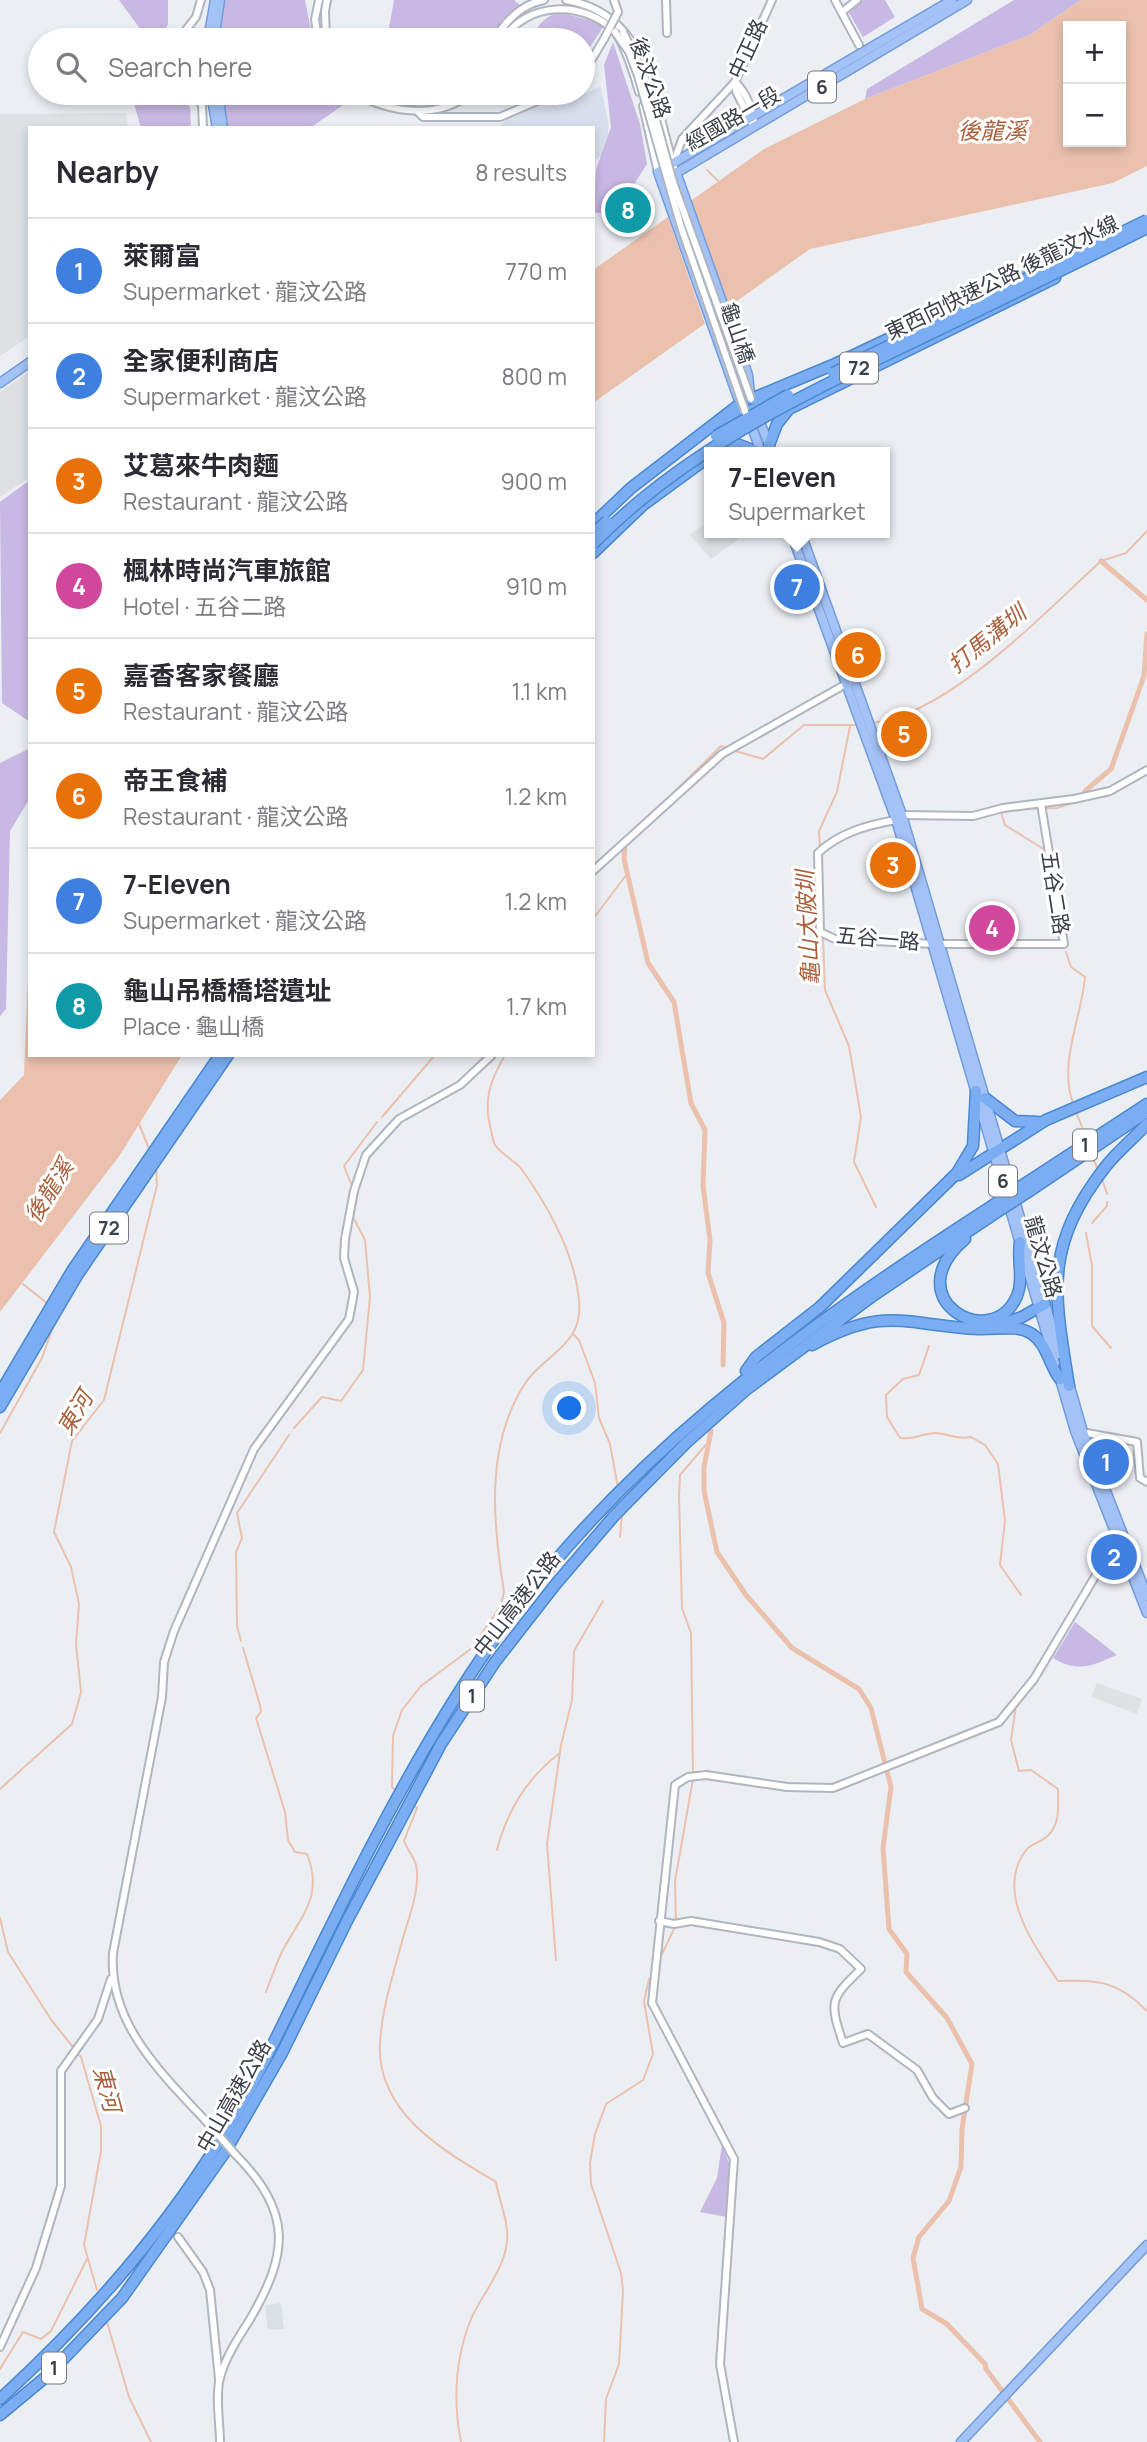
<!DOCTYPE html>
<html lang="en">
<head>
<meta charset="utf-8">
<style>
  body { margin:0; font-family:Manrope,"Noto Sans TC",sans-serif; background:#f2f2f3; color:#2b2b33 }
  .controls { position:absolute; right:21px; top:21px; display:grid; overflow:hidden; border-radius:0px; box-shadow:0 4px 10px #0003 }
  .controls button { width:63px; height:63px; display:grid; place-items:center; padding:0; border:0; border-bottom:2px solid #e1e1e2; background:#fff; color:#2b2b33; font:35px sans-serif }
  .you { position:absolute; left:570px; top:1409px; width:24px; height:24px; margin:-18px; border:5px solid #fff; border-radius:50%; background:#1a73e8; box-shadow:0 0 0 10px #1a73e833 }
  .badge { display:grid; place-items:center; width:46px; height:46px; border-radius:50%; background:#1a73e8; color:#fff; font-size:23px; font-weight:700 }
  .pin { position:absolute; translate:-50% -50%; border:4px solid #fff; box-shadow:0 2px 7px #0006 }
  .popup { position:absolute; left:704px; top:447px; width:186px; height:91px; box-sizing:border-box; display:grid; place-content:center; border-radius:0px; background:#fff; filter:drop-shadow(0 2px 5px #0005); font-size:23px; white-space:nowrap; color:#7c7c81 }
  .popup b { font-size:26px; color:#2b2b33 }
  .popup::after { content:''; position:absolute; left:50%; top:100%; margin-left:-14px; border:14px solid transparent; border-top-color:#fff }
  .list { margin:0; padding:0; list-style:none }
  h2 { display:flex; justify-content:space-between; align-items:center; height:91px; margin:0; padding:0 28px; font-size:30px }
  h2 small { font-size:23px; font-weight:400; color:#7c7c81 }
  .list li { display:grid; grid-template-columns:46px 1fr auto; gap:21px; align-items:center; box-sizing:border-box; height:105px; padding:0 28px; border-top:2px solid #e1e1e2 }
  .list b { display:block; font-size:26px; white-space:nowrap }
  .list p { margin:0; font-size:23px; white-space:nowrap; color:#7c7c81 }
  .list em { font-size:23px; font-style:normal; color:#7c7c81 }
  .icon { flex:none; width:38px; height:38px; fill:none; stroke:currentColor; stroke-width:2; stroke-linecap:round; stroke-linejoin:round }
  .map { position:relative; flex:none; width:1147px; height:2442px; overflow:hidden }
  .search { position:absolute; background:#fff; box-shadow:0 4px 10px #0003; left:28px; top:28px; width:567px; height:77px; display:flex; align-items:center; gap:18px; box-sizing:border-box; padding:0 24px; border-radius:38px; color:#7c7c81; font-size:26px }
  .panel { position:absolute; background:#fff; box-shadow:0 4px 10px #0003; left:28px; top:126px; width:567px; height:931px; border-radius:0px }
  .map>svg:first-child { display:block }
</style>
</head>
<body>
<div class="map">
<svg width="1147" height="2442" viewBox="0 0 1147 2442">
  <rect width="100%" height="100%" fill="#ebeff4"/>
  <polygon fill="#dae0e8" points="281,2303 284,2329 268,2330 265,2305"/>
  <g fill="#dde1e4">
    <polygon points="126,113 128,128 30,128 30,336 0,356 0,114"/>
    <polygon points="30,371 30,477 0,497 0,392"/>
    <polygon points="709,520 710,533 747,533 711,559 690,535"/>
  </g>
  <polygon fill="#d7dfec" points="601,86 608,122 608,152 594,160 593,174 593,128 499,128 509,115 560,93 583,93 583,90 585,94"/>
  <g fill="#c8b8e4">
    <polygon points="119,0 168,0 168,24 161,40 140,40 141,30"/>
    <polygon points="210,0 305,0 313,40 200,40 212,6"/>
    <polygon points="394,0 514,0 520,5 489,40 390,40 388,33"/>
    <polygon points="863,0 885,0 895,17 863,37 849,13"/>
    <polygon points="1014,0 1081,0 1030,35 865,99 867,89"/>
    <path d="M558 12 605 24 583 58V40H534C537 24 543 19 558 12Z"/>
    <polygon points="613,42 640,124 647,164 616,212 593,213 596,170 611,127 604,65"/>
    <polygon points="131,93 179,93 190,107 191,128 141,128"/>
    <polygon points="213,93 340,93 346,103 310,128 218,128"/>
    <polygon points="390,93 443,93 445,96 403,97"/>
    <polygon points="30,480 30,722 2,703 0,502"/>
    <polygon points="30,748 30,798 10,831 6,1009 0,1016 0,763"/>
    <path d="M1075 1622 1117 1655C1091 1666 1078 1673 1053 1658Z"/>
    <polygon points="722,2144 730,2166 727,2217 700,2212 717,2178"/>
  </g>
  <polygon fill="#dfe1e3" points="1097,1683 1142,1699 1137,1714 1091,1697"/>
  <g fill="#ebc1ae" fill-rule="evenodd">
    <path d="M1081 0H1147V166L1113 183 810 249 593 403V270L764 149 865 99 1030 35ZM1068 26H1121V142H1068Z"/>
    <polygon points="30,928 30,1055 182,1055 120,1155 0,1312 0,1100 24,1075"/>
  </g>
  <polygon fill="#ebeff4" points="687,199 727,312 706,327 667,214"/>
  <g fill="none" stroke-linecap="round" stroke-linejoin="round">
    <g stroke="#ebc1ae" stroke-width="2">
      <polyline points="707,170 718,181"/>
      <path d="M872 723C949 714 1044 613 1101 561L1126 553 1147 531"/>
      <polyline points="732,750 763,759 804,725 859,725"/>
      <polyline points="1015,809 1057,808 1078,801"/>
      <polyline points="655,811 721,746 726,748"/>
      <polyline points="1001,812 1005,825 1045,850"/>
      <polyline points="820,847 819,831 837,792 850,726"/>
      <polyline points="593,919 627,874"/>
      <polyline points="823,937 825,990 849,1046 861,1117 854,1162 876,1207"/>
      <path d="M1066 952 1071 967 1085 977C1082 1016 1058 1064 1073 1103"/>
      <polyline points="1076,1112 1086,1137"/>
      <polyline points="382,1117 435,1055"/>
      <polyline points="139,1124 150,1151"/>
      <polyline points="1093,1158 1098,1170"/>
      <polyline points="1102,1179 1107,1194"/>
      <polyline points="352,1186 344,1166 377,1122"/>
      <polyline points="1092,1223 1107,1206 1107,1202"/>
      <polyline points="1086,1233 1092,1266 1092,1326 1111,1348"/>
      <polyline points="23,1284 48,1304"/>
      <polyline points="573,1334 579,1340 595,1383 599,1418 610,1444 618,1488"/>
      <path d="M929 1346 919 1375 903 1379 886 1395 887 1417 900 1438C913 1440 923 1433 936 1433 949 1434 957 1440 971 1437L985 1445 998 1464 1005 1521 1000 1565 1021 1595"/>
      <polyline points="294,1428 322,1397 341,1401 363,1370 370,1297 365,1240 353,1217 357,1195"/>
      <polyline points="0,1433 42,1358 55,1321"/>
      <polyline points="620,1537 622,1514"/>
      <polyline points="241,1641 237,1626 236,1552 242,1538 237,1513 289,1435"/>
      <path d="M243 1648 260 1705 261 1712 256 1718 285 1812 288 1840 295 1852 307 1854C323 1894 304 1913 285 1946 277 1960 272 1977 266 1992"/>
      <path d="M1016 1705 1011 1740 1019 1771 1031 1770 1058 1789C1058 1807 1061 1826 1045 1838 1039 1843 1031 1844 1027 1849 993 1891 1035 1946 1058 1981 1099 1980 1118 1981 1147 2011"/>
      <polyline points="693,1773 691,1633 682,1608 679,1496 680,1475 710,1440"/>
      <polyline points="0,1789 72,1724 81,1692 76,1644 79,1604 71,1567 54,1532 72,1441 104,1400 157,1185 156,1166"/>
      <path d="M396 1791 392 1787 393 1736 402 1710 421 1686 472 1648 501 1605 504 1592C493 1524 485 1447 524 1385 543 1354 584 1347 579 1300 575 1255 549 1208 523 1171 516 1161 502 1155 495 1145 493 1142 492 1135 491 1130 483 1100 490 1081 505 1055"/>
      <path d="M414 1805 417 1808 404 1841C407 1849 414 1857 416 1865 421 1887 409 1917 403 1938 394 1972 382 2007 380 2043 376 2113 444 2151 496 2182 499 2201 509 2222 507 2241 505 2269 482 2294 471 2319 455 2359 453 2401 461 2442"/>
      <path d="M497 1850C507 1811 528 1777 560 1753"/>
      <polyline points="0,1918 8,1952 52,2021 81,2057 101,2126 101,2151 84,2245 97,2290"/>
      <polyline points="676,1922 675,1881 693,1779"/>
      <polyline points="556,1960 547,1844 561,1745 572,1700 574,1651 603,1601"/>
      <polyline points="659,1960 675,1927"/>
      <polyline points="107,2322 129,2397 151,2442"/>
      <polyline points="0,2369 23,2332 41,2339 51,2331 87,2259"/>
      <polyline points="604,2442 606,2399 619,2364 623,2291 621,2273 591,2184 590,2163 595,2134 606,2104 643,2080 653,2054 644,2001 649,1979"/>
    </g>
    <g stroke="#ebc1ae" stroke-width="5">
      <polyline points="1101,561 1147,600"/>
      <polyline points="1085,791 1111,769 1144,676 1147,634"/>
      <polyline points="625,841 624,859 648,963 674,1002 691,1103 705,1130 703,1186 710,1240 708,1273 724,1323 723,1365"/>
      <polyline points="711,1431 704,1467 704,1491 717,1552 746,1595 792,1648 859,1689 871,1708 891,1787 883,1848 889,1929 907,1954 906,1972 947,2018 972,2064 962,2129 961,2167 949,2201 919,2237 913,2258 922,2309 947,2324 985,2364 986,2369 1040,2442"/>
    </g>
    <defs>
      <g id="minor">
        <path d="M566 0C650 14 653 101 674 167"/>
        <polyline points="614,0 618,12"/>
        <polyline points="666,0 667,33"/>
        <polyline points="835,0 859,45"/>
        <polyline points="842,12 857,0"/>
        <polyline points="178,40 196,17 201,0"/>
        <polyline points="318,40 315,19 319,0"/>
        <polyline points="326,40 325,11 327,0"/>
        <path d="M494 40C505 22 522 4 544 0"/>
        <path d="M503 40C526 1 585 0 615 32 624 43 635 77 639 92"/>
        <polyline points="583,74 604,39"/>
        <path d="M735 82C746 92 754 111 754 126"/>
        <polyline points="735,82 736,91 751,122"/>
        <polyline points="193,93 202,105 203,128"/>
        <path d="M356 93C389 113 440 120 470 93"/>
        <path d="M378 93C404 103 433 108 458 93"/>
        <polyline points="643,106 658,172"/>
        <polyline points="417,111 423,117 500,117 556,93"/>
        <polyline points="674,162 682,139 735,82 772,0"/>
        <polyline points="902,815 973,816 1003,808 1074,799 1110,791 1147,770"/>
        <path d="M896 820C867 825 839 833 818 853L820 932 835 939 934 944"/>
        <polyline points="593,871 722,754 853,680"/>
        <polyline points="941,944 1064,944 1041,804"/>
        <polyline points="1081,1432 1137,1442 1140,1478 1147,1482"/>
        <path d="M659 1921 674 1924 691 1921 819 1942 840 1949 861 1969C830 1999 829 2001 843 2043L868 2034 917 2070 933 2098 949 2114 965 2108"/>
        <path d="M215 2131C168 2079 108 2028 113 1953L162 1697 164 1662 174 1631 254 1449 349 1319 354 1292 344 1258 345 1239 354 1191 366 1155 399 1119 460 1085 492 1055"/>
        <polyline points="178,2237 203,2272 210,2290 219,2379"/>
        <polyline points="0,2347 36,2268 61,2186 61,2071 98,2019 111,1979"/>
        <path d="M220 2442C220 2423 215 2396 220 2378 225 2358 238 2338 249 2321 289 2253 293 2213 235 2154"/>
        <polyline points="734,2442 720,2364 734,2159 652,2003 675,1785 688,1777 706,1775 787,1787 833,1788 999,1722 1034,1679 1118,1538"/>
      </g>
      <g id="major">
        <polyline points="208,40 215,0"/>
        <polyline points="214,40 220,0"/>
        <polyline points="211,93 217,128"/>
        <polyline points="218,93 223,128"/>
        <polyline points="676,172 748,375 750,395"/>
        <polyline points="666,179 967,0"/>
        <polyline points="0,383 30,362"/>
        <polyline points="738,398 658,172 952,0"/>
        <polyline points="758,417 772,452"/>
        <polyline points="750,422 761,452"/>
        <polyline points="791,533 896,820 1055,1363"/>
        <polyline points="801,533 902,815 1060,1354"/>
        <polyline points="1059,1376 1075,1431 1147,1613"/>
        <polyline points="1069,1383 1083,1432 1147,1596"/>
        <polyline points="961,2442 1147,2245"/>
      </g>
      <g id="highway">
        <polyline points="751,399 835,364 1047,264"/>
        <polyline points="723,422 755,409 773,393"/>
        <polyline points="769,445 777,424 789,409 1055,278"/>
        <polyline points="722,447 737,444 757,452"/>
        <polyline points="593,524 631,488 740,404"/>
        <polyline points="593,553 643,505 710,456"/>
        <polyline points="985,1098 1015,1121 1038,1122"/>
        <polyline points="959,1175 1046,1120 1147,1077"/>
        <polyline points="1023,1185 1147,1104"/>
        <polyline points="1028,1192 1147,1112"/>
        <path d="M965 1239C895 1299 992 1354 1017 1296 1024 1279 1017 1260 1020 1242"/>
        <polyline points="999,1325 1022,1317 1045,1304"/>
        <path d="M812 1345C886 1305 903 1325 979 1329 996 1330 1017 1324 1032 1334 1047 1344 1049 1365 1060 1379"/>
        <polyline points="746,1371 756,1357 820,1307 957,1173 973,1146 976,1091"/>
        <path d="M1069 1386C1054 1292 1043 1247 1106 1166 1118 1151 1134 1138 1147 1124"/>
        <polyline points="0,1393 72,1271 220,1055"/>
        <polyline points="0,1407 78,1274 228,1055"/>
        <path d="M0 2399C84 2322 160 2238 220 2140 263 2071 296 1995 333 1922 377 1832 424 1743 480 1660 611 1464 797 1332 992 1206"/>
        <polyline points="0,2415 47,2376 122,2298 225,2152 282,2053 347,1921 441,1744 495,1662 555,1585 614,1516 686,1443 747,1389 874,1295 997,1212"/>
      </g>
    </defs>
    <use href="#minor" stroke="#afb6bf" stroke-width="10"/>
    <use href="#major" stroke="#749cda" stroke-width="11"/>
    <use href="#highway" stroke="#4a88d0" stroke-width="13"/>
    <use href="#minor" stroke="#fff" stroke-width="6"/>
    <use href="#major" stroke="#a3c2f5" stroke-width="8"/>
    <use href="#highway" stroke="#7aadf1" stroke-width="10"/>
    <defs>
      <g id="minor-bridge">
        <polyline points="615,32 629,52 638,76 681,227 746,414"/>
        <polyline points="623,32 643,72 673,182 751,399"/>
        <polyline points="604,39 618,12"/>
        <polyline points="215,2131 235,2154"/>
      </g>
      <g id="highway-bridge">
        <polyline points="833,373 1147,220"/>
        <polyline points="716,436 788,395"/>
        <polyline points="593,534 607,521"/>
        <path d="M593 544C681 454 788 402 899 349 982 309 1065 269 1147 228"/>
        <polyline points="992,1206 1023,1185"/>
        <polyline points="997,1212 1028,1192"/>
      </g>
    </defs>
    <use href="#minor-bridge" stroke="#afb6bf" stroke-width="10" stroke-linecap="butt"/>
    <use href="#highway-bridge" stroke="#4a88d0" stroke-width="13" stroke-linecap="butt"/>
    <use href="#minor-bridge" stroke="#fff" stroke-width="6"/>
    <use href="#highway-bridge" stroke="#7aadf1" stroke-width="10"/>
  </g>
  <g text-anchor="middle" stroke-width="6" stroke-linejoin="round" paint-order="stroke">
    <g fill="#fff" stroke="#757a7f" stroke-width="2">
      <rect x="808" y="71.5" width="28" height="31" rx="5"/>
      <rect x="840" y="352.5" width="38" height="31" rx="5"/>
      <rect x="1073" y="1129.5" width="24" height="31" rx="5"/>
      <rect x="989" y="1165.5" width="28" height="31" rx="5"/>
      <rect x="90" y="1212.5" width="38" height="31" rx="5"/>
      <rect x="460" y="1680.5" width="24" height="31" rx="5"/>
      <rect x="42" y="2352.5" width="24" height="31" rx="5"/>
    </g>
    <g font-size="19" font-weight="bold" fill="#3a4148">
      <text x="822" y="94">6</text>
      <text x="859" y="375">72</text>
      <text x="1085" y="1152">1</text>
      <text x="1003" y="1188">6</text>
      <text x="109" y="1235">72</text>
      <text x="472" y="1703">1</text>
      <text x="54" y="2375">1</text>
    </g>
    <g font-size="21" fill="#3a4148" stroke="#fff">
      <text transform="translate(748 49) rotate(-65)" y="7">中正路</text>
      <text transform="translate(650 78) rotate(71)" y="7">後汶公路</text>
      <text transform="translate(733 119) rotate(-30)" y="7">經國路一段</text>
      <text transform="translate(1002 278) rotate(-26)" y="7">東西向快速公路 後龍汶水線</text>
      <text transform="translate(737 333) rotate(71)" y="7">龜山橋</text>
      <text transform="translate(1055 893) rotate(81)" y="7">五谷二路</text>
      <text transform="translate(878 939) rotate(5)" y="7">五谷一路</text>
      <text transform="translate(1043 1257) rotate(74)" y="7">龍汶公路</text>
      <text transform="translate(517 1604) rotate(-52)" y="7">中山高速公路</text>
      <text transform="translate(234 2096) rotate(-60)" y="7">中山高速公路</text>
    </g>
    <g font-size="23" font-style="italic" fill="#ab603c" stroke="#fff">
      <text x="992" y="139">後龍溪</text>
      <text transform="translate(987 639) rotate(-39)" y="8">打馬溝圳</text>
      <text transform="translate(808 928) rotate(-93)" y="8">龜山大陂圳</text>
      <text transform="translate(49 1191) rotate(-58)" y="8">後龍溪</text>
      <text transform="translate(75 1413) rotate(-59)" y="8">東河</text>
      <text transform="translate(107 2089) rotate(75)" y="8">東河</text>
    </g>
  </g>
</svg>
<div class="controls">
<button>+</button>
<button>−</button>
</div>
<div class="you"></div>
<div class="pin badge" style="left:1106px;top:1462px;background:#3f7fe0">1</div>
<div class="pin badge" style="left:1114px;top:1557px;background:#3f7fe0">2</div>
<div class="pin badge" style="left:893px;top:865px;background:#e8710a">3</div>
<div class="pin badge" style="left:992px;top:928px;background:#d1479c">4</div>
<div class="pin badge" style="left:904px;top:734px;background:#e8710a">5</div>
<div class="pin badge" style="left:858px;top:655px;background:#e8710a">6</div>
<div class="pin badge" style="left:797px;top:587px;background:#3f7fe0">7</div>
<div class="popup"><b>7-Eleven</b>Supermarket</div>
<div class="pin badge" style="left:628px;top:210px;background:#0f9aa8">8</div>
<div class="search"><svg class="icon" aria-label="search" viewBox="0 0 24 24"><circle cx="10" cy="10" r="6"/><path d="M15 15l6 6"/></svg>Search here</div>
<section class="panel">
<h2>Nearby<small>8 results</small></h2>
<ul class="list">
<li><span class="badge" style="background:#3f7fe0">1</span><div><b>萊爾富</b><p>Supermarket · 龍汶公路</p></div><em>770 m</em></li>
<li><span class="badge" style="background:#3f7fe0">2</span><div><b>全家便利商店</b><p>Supermarket · 龍汶公路</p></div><em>800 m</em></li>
<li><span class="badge" style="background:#e8710a">3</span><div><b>艾葛來牛肉麵</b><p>Restaurant · 龍汶公路</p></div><em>900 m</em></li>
<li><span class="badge" style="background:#d1479c">4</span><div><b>楓林時尚汽車旅館</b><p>Hotel · 五谷二路</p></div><em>910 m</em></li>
<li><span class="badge" style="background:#e8710a">5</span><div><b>嘉香客家餐廳</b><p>Restaurant · 龍汶公路</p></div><em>1.1 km</em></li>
<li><span class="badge" style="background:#e8710a">6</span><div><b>帝王食補</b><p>Restaurant · 龍汶公路</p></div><em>1.2 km</em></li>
<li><span class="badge" style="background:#3f7fe0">7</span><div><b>7-Eleven</b><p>Supermarket · 龍汶公路</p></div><em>1.2 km</em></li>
<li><span class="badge" style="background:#0f9aa8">8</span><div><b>龜山吊橋橋塔遺址</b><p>Place · 龜山橋</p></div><em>1.7 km</em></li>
</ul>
</section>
</div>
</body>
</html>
